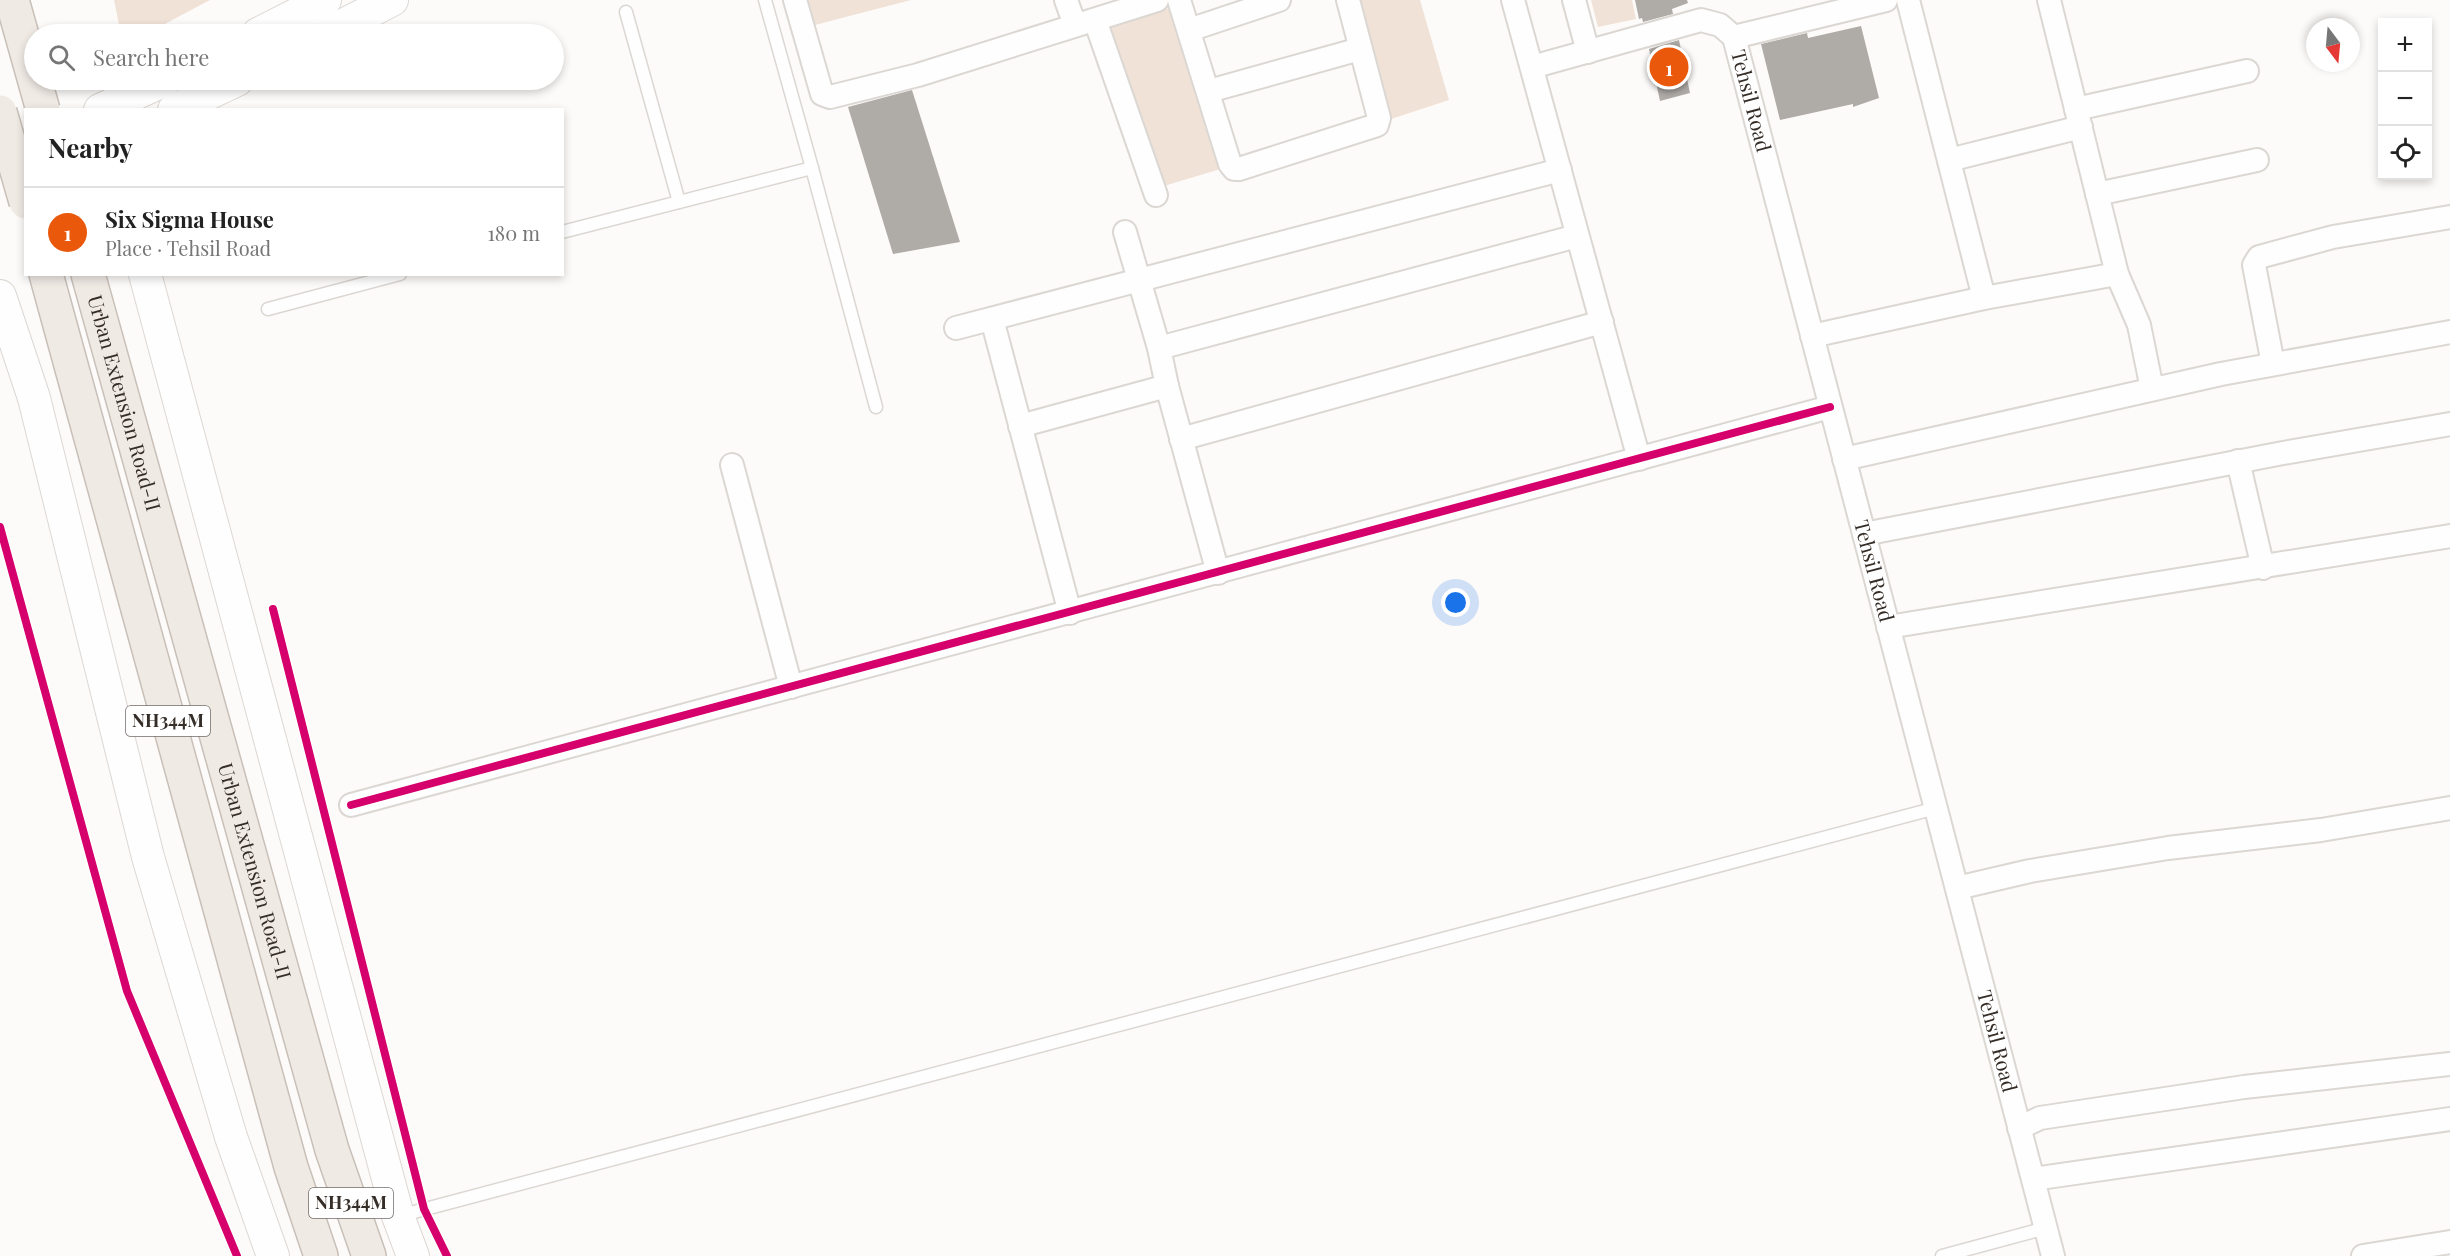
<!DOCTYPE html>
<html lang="en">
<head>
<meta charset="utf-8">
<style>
  body { margin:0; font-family:"Playfair Display",serif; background:#f2f2f2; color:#222 }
  .controls { position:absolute; right:18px; top:18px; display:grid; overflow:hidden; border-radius:0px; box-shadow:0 3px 9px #0003 }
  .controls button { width:54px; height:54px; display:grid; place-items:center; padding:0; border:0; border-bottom:2px solid #e0e0e0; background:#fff; color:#222; font:30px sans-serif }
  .compass { position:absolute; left:2306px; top:18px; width:54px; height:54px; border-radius:50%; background:#fff; box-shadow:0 3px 9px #0003; rotate:164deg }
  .you { position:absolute; left:1456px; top:603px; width:21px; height:21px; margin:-15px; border:4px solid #fff; border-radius:50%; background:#1a73e8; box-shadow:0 0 0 9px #1a73e833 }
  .badge { display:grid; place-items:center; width:39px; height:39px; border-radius:50%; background:#ea580c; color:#fff; font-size:20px; font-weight:700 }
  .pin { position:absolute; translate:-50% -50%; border:3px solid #fff; box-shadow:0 2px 6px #0006 }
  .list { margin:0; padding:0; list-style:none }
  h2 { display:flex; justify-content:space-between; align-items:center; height:78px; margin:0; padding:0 24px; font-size:26px }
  h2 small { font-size:20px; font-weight:400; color:#767676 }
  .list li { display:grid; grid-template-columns:39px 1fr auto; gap:18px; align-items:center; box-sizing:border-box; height:90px; padding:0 24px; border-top:2px solid #e0e0e0 }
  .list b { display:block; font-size:22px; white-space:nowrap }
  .list p { margin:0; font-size:20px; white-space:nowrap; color:#767676 }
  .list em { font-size:20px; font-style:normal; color:#767676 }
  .icon { flex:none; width:33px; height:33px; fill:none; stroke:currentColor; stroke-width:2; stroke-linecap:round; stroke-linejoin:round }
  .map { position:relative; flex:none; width:2450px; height:1256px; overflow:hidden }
  .search { position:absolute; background:#fff; box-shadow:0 3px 9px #0003; left:24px; top:24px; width:540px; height:66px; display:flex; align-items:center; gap:15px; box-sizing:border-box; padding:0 21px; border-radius:33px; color:#767676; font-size:22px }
  .panel { position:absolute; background:#fff; box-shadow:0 3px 9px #0003; left:24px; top:108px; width:540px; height:168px; border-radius:0px }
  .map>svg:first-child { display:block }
</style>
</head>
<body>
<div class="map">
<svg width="2450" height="1256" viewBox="0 0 2450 1256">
  <rect width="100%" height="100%" fill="#fdfbf9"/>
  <g fill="#f1e2d7">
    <polygon points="114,0 210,0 146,34 121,34"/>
    <polygon points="808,0 911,0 815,25"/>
    <polygon points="1356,0 1420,0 1449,100 1388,120"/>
    <polygon points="1591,0 1632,0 1636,19 1598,27"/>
    <polygon points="1176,6 1227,167 1164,186 1108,26"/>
  </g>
  <g fill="#afaba7">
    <polygon points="1635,0 1687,0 1688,3 1672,9 1673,14 1643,22 1642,18 1639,19"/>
    <polygon points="1861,26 1879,98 1853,107 1853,104 1780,120 1761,44 1807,33 1808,38"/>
    <polygon points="1679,40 1690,93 1660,101 1649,49"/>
    <polygon points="912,90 960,242 893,254 848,107"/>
  </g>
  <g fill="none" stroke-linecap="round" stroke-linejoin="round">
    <defs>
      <g id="lane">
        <polyline points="626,12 679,202"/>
        <polyline points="812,168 876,407"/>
        <polyline points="562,232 812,168 765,0"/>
        <polyline points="268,309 400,274"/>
        <polyline points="399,1216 1936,808"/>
        <polyline points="1942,1256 2046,1228"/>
      </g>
      <g id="street">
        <polyline points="795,0 822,94 830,97 918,75 1157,0"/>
        <polyline points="1066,0 1075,25"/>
        <polyline points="1179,0 1230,164 1234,169 1239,169 1377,125 1379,118 1348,0"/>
        <polyline points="1513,0 1639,459"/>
        <polyline points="1574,0 1588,52"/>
        <polyline points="1908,0 1984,298"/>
        <polyline points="2049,0 2117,274 2139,325 2152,389"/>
        <polyline points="1095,20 1156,195"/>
        <polyline points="1189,30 1279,0"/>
        <path id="s1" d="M1734 37 2053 1256"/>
        <polyline points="1734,37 1886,0"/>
        <polyline points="1532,67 1701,20 1720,25 1734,37"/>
        <polyline points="1209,91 1360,49"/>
        <polyline points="2076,109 2247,71"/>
        <polyline points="1949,160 2081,127"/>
        <polyline points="2097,194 2257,160"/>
        <polyline points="1125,232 1159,348 1167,386 1218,573"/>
        <polyline points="992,319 1070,613"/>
        <polyline points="956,328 1560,170"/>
        <polyline points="1812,336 1984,298 2117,274"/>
        <polyline points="1159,348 1577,236"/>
        <polyline points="2273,364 2254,265 2259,257 2333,237 2450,217"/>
        <polyline points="1020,426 1167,386"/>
        <polyline points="1181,439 1602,322"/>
        <polyline points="1844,459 2221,374 2450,332"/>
        <polyline points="2238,461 2263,568"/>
        <polyline points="732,465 791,687"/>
        <polyline points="1864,534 2283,453 2450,424"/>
        <polyline points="1888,627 2450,536"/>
        <polyline points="351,805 1830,407"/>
        <polyline points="1957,888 2030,871 2168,848 2321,830 2450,808"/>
        <polyline points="2019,1128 2040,1118 2244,1087 2450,1064"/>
        <polyline points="2033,1179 2450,1119"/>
        <polyline points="2363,1256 2450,1242"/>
      </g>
      <g id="secondary">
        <polyline points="258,34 325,0"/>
        <polyline points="326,34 392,0"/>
        <polyline points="100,110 165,80"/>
        <polyline points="174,110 237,80"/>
        <polyline points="145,274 398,1216 413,1256"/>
        <polyline points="0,296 34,398 148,857 231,1137 273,1256"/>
      </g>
      <g id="highway">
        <polyline points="46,274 291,1167 321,1256"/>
        <path id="s2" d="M88 274 332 1150 369 1256"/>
      </g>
    </defs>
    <use href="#lane" stroke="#dbd7d3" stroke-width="15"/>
    <use href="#street" stroke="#dbd7d3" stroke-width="26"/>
    <use href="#secondary" stroke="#dbd7d3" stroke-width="34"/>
    <use href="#highway" stroke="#c8bfb8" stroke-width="36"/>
    <use href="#lane" stroke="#fffefe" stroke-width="12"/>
    <use href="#street" stroke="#fffefe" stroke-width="22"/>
    <use href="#secondary" stroke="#fffefe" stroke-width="32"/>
    <use href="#highway" stroke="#f0eae5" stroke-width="33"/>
    <defs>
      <g id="highway-bridge">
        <polyline points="12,0 43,110"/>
        <polyline points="0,112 26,202"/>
      </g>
    </defs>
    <use href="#highway-bridge" stroke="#c8bfb8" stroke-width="36" stroke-linecap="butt"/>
    <use href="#highway-bridge" stroke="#f0eae5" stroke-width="33"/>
    <defs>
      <g id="cycleway">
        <polyline points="0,527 127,991 237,1256"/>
        <polyline points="273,609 424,1209 447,1256"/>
        <polyline points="351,805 1830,407"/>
      </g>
    </defs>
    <use href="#cycleway" stroke="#fff" stroke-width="11"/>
    <use href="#cycleway" stroke="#d6006c" stroke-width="8"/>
  </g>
  <g text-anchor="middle" stroke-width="6" stroke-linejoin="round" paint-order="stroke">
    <g fill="#fff" stroke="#726c68" stroke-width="1.5">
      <rect x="126" y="706" width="84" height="30" rx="4.5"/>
      <rect x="309" y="1188" width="84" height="30" rx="4.5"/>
    </g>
    <g font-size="18" font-weight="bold" fill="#352d27">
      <text x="168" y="727">NH344M</text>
      <text x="351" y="1209">NH344M</text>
    </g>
    <g font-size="20" fill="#352d27" stroke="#fff">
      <text dy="7" stroke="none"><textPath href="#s1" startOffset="66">Tehsil Road</textPath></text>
      <text dy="7" stroke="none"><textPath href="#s2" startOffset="134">Urban Extension Road-II</textPath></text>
      <text dy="7" stroke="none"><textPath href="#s1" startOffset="552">Tehsil Road</textPath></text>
      <text dy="7" stroke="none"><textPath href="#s2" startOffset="620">Urban Extension Road-II</textPath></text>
      <text dy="7" stroke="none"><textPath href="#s1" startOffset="1038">Tehsil Road</textPath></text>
    </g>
  </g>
</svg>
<div class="controls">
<button>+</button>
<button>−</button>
<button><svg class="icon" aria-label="locate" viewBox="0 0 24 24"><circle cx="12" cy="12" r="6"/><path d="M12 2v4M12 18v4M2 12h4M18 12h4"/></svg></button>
</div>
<svg class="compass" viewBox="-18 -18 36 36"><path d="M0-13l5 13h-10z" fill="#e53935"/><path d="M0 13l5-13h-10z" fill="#767676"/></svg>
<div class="you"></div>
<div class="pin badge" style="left:1669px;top:67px">1</div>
<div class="search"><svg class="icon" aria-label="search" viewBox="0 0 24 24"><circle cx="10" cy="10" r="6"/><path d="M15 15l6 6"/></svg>Search here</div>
<section class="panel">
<h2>Nearby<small></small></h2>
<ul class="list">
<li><span class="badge">1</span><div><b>Six Sigma House</b><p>Place · Tehsil Road</p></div><em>180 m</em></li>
</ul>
</section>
</div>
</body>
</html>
